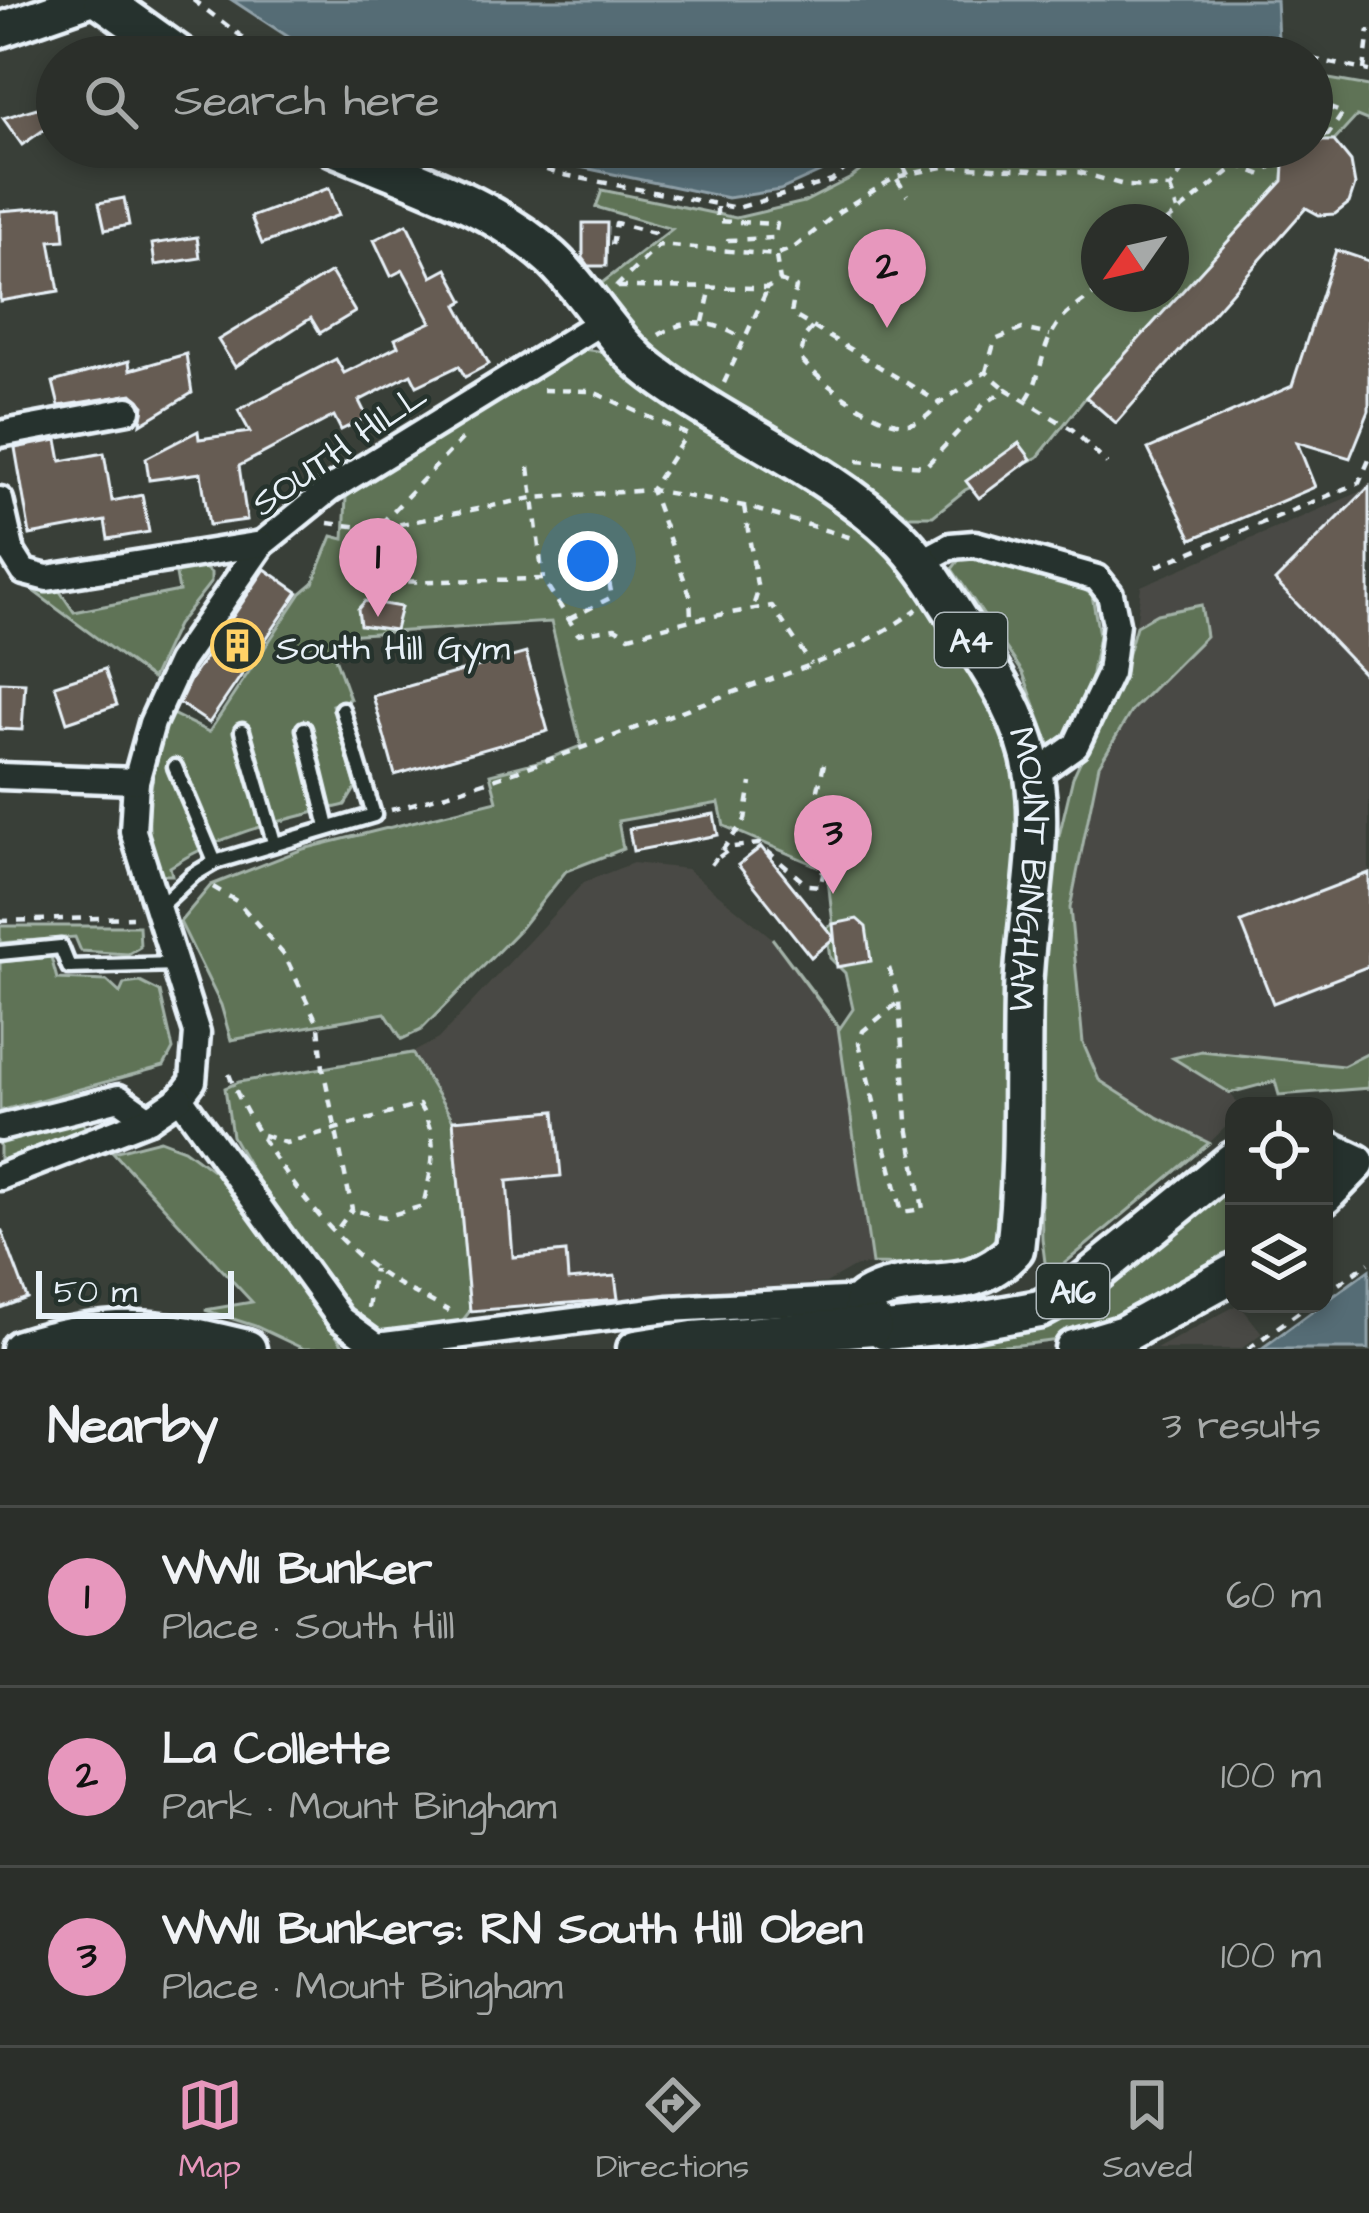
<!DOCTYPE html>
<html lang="en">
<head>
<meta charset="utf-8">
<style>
  body { margin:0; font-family:"Architects Daughter",sans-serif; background:#373b36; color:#f1f3f6 }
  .controls { position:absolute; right:36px; bottom:36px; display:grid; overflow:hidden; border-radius:24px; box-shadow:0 6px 18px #0003 }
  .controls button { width:108px; height:108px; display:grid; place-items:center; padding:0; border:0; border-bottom:3px solid #474a47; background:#2b2f2a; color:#f1f3f6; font:60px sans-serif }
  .compass { position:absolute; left:1081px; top:204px; width:108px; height:108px; border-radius:50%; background:#2b2f2a; box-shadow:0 6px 18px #0003; rotate:236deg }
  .scale { position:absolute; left:36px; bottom:30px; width:198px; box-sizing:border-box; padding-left:12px; border:6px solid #e8f1f8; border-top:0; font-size:33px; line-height:42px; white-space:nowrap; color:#e8f1f8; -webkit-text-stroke:9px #26332d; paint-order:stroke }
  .you { position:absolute; left:588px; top:561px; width:42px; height:42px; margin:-30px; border:9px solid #fff; border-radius:50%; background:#1a73e8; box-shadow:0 0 0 18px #1a73e833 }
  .badge { display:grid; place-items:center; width:78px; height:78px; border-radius:50%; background:#e797bd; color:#111; font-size:39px; font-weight:700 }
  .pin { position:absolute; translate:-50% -99px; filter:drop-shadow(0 3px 6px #0008) }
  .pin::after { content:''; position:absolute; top:63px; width:42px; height:36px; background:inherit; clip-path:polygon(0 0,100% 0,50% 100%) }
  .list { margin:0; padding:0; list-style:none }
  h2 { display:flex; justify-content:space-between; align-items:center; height:156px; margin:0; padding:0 48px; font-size:51px }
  h2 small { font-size:39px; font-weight:400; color:#a6a9a8 }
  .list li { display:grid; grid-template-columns:78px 1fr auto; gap:36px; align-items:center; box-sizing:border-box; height:180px; padding:0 48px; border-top:3px solid #474a47 }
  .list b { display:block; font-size:45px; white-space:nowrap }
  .list p { margin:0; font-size:39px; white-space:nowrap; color:#a6a9a8 }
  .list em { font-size:39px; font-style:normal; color:#a6a9a8 }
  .icon { flex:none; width:66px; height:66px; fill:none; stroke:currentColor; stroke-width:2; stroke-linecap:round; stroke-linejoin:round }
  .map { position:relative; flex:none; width:1369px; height:1349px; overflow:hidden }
  .search { position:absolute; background:#2b2f2a; box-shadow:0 6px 18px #0003; left:36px; right:36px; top:36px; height:132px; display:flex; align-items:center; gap:30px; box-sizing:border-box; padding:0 42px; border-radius:66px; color:#a6a9a8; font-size:45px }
  .sheet { height:696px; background:#2b2f2a }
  nav { display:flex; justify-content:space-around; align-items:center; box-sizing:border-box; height:168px; border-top:3px solid #474a47; background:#2b2f2a; font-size:33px; color:#a6a9a8 }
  nav a { display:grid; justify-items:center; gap:6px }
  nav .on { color:#e797bd }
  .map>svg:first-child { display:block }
</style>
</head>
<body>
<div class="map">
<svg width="1369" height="1349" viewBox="0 0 1369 1349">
  <rect width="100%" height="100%" fill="#393f38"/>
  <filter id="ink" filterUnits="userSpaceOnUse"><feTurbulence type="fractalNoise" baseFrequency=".00833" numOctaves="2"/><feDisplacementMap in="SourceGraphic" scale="24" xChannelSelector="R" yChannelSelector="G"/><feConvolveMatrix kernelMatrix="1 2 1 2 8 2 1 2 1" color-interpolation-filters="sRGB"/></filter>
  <g filter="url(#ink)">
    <g fill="#494a44">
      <polygon points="1369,482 1369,1053 1343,1066 1201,1051 1174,1059 1230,1093 1240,1106 1234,1106 1234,1119 1203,1149 1068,1125 1042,928 1073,777 1123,670 1136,626 1141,586 1360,492"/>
      <polygon points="633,863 687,869 772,938 838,1027 872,1264 854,1267 826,1283 470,1311 453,1120 412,1053 438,1039 584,882"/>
      <polygon points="1239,1304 1262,1333 1241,1349 1156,1349"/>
    </g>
    <g fill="#5e7357" stroke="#a3b2a8" stroke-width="3" fill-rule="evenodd">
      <polygon points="1312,76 1369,86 1369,121 1357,116 1334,141 1312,141"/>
      <path d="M891 147H1085L1140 155 1149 147H1297L1284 164 1283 181 1086 397 1038 457 965 490 933 516H910L772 437 643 347 594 289 672 229 596 207 602 190 736 218 804 202 851 178ZM1099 222H1171V294H1099Z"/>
      <path d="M581 349 605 352 716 434 854 512 913 575 970 666 1009 739 1021 794 1002 1201C1000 1216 1000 1234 991 1247 974 1272 901 1264 872 1264L838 1027 772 938 840 1028 853 1009 845 973 830 958 826 928 833 924 827 870 724 826 719 803 618 821 623 849 566 871 520 929 421 1030 402 1039 385 1013 231 1040 221 1005 180 922 211 885 303 849 497 801 490 774 545 760 581 746 551 622 344 635 334 655 350 699 332 705 356 787 345 805C284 820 223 832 170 867L172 875H158C138 819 154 767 168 712L209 732 301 593 313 583 332 536 344 539 346 497 408 450Z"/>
      <polygon points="980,554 1069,579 1092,595 1099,635 1086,706 1069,737 1050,746 1023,673 952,569 961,557"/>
      <polygon points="198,563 211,573 211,582 177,625 152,679 17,579 59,590 74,612 179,591 175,569"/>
      <polygon points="1201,605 1206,636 1132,710 1099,765 1070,908 1083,1043 1099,1080 1157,1117 1209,1143 1047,1278 1042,1239 1039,1098 1042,928 1049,878 1073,777 1123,670 1136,626 1157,614"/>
      <polygon points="0,926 139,926 140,947 128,954 81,951 75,937 0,943"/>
      <polygon points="51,957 57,979 107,981 120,993 124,984 140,982 160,992 173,1049 164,1066 0,1111 0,962"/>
      <polygon points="1201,1051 1343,1066 1369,1053 1369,1088 1279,1095 1275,1081 1230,1093 1173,1058"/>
      <polygon points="412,1053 453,1120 470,1311 459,1325 382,1334 345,1308 253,1173 232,1136 225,1088 239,1082"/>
      <polygon points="82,1120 86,1129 0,1164 0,1144"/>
      <polygon points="160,1140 184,1149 215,1172 346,1349 304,1349 255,1326 205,1310 252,1302 113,1152"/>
      <path d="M1234 1183V1255C1184 1285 1116 1327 1058 1340 1001 1349 940 1349 882 1349L1051 1325 1094 1299Z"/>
    </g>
    <g fill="#556c74" stroke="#90a1a9" stroke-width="3">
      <polygon points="232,0 1276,0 1278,39 1213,57 319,57"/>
      <polygon points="514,147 850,147 829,168 780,190 728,198 556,162"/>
      <polygon points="1369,1270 1369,1349 1261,1349"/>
    </g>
    <g fill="#665b52" stroke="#e8f1f8" stroke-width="3">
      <polygon points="54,103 55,122 22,145 3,118"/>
      <polygon points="1312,141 1334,141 1351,162 1355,185 1349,203 1335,214 1319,215 1306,208 1116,423 1086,397 1283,181 1284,164 1294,148 1312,147"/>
      <polygon points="329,188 339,215 262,244 251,217"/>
      <polygon points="124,198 129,225 105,230 99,203"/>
      <polygon points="62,206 65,240 50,241 59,291 0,301 0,211"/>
      <polygon points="583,223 607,223 606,266 589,266 583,258"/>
      <polygon points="407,224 432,277 447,269 464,301 457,305 489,364 465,377 459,366 417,386 411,374 359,401 367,417 341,430 334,416 239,466 247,520 209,525 201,473 149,480 146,458 198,431 199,439 250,432 238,410 336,359 344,373 398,346 395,339 431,322 403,270 391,276 374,240"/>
      <polygon points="197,237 200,258 155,265 152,244"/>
      <polygon points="1336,250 1369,261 1369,411 1350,458 1297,442 1315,487 1192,539 1148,449 1292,386"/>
      <polygon points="331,272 355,312 320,333 311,318 235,367 218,340"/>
      <polygon points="186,354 192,393 141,424 144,406 132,394 59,406 53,382 129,361 130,370"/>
      <polygon points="57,440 61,461 104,453 112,501 142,495 149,532 108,539 105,521 30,535 15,448"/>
      <polygon points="1019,443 1031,459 979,498 966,481"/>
      <polygon points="1369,487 1369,679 1275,581"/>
      <polygon points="265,569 298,592 209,723 179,703 190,680"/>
      <polygon points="365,601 401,607 395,630 360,625 358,609"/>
      <polygon points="526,653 548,731 395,775 373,696"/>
      <polygon points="105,669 117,705 67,722 55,685"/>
      <polygon points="0,682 25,683 22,730 0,729"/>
      <polygon points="841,809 849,823 843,832 836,881 828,881 821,810"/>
      <polygon points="714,814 718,835 633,851 629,829"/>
      <polygon points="761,847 834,938 811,957 738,865"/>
      <polygon points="1369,873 1369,966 1273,1003 1241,922"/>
      <polygon points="857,919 866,927 871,961 837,967 833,924"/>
      <polygon points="555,1111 561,1176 507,1181 513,1257 566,1252 568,1280 615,1276 618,1299 470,1311 453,1120"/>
      <polygon points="2,1231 27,1298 0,1308 0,1232"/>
    </g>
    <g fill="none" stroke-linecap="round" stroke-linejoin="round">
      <defs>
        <g id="service">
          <polyline points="304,729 328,827"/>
          <polyline points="242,731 274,842"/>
          <polyline points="175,767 215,862"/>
          <polyline points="156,910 193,875 215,862 374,815 342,709"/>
          <polyline points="0,953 61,947 69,967 177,964"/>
        </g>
        <g id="minor">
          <polyline points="601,322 330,489 262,544 180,662 152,723 136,781 133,831 197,1033 193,1081 180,1098 340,1319 377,1346 668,1309 864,1299"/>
          <polyline points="0,434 128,410"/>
          <polyline points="0,500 12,553 24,572 47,578 262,544"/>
          <polyline points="921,562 951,546 975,544 1097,578 1110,594 1116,623 1110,673 1076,745 1034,775"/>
          <polyline points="0,776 136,781"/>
          <polyline points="0,1128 119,1098 149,1119"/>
          <polyline points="0,1177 149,1119 180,1098"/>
        </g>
        <polyline id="secondary" points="0,30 86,0"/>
        <g id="primary">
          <polyline points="102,0 182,57"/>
          <path id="s1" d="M334 147C408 179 491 203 551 258 588 292 610 340 654 373 731 431 825 467 896 535 924 562 944 598 965 630 995 676 1026 722 1034 777 1045 842 1024 927 1023 995 1021 1079 1025 1166 1015 1249 968 1302 914 1268 864 1299L862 1314 885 1331 957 1324 1040 1309 1073 1291 1234 1160"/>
          <polyline points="1324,1148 1356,1163 1324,1196"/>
          <path d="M20 1349C111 1321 156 1326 247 1349"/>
          <polyline points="636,1349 693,1340 873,1326"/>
          <polyline points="1074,1349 1124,1334 1234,1273"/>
        </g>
      </defs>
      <use href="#service" stroke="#e8f1f8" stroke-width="21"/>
      <use href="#minor" stroke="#e8f1f8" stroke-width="33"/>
      <use href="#secondary" stroke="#e8f1f8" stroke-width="42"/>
      <use href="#primary" stroke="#e8f1f8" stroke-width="45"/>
      <g stroke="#e8f1f8" stroke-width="4.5" stroke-dasharray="9 9" stroke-linecap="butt">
        <polyline points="193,0 269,57"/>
        <polyline points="1280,57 1301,57"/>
        <polyline points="1312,59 1369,71"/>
        <polyline points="1364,70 1369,30"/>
        <polyline points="1312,101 1343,113 1328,135 1312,138"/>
        <polyline points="478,147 559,174 737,208 832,181 868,147"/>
        <polyline points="908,175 901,161 938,147"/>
        <polyline points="897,179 907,195"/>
        <polyline points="1170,188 1177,210"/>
        <polyline points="717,207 717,221 777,224 774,238 728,240 727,251"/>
        <polyline points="1166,222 1237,165 1262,175 1293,147"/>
        <polyline points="612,245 616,223 654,233 659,242"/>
        <polyline points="776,257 780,281"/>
        <polyline points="616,287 659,245 776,255 795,247 840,211 896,177 947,166 1078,172 1128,186 1170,188 1199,147"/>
        <polyline points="618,287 767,288 780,281 796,287 791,314 940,403 986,372 1006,389"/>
        <polyline points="703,322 711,287"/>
        <path d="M812 328 806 335 800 358C818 381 878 426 908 424 923 423 931 412 940 403"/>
        <path d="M659 335C689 316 714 322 743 338"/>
        <polyline points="986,372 995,340 1022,329 1050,335"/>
        <polyline points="724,383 767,290"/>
        <polyline points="543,390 591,391 687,434 651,490 690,595 691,618"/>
        <path d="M1027 399C1042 377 1040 351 1055 328 1064 313 1085 301 1099 290"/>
        <polyline points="462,439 376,529 361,558 371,576 386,582 543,579 578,634 615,628 629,636 691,620 772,606 811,664"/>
        <polyline points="857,461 926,466 983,405 1006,389 1073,430 1107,464"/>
        <polyline points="529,467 543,579"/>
        <polyline points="744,506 758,591 753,607"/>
        <polyline points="328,523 376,529 532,498 651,490 744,506 852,538"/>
        <polyline points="1157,566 1359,483 1369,460"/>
        <polyline points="569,619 612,597 602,545"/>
        <path d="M391 810C498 781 602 740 706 702 777 676 857 655 917 609"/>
        <polyline points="719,857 733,847 759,844 807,885 820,886 823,875 817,794 824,764"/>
        <polyline points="711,865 745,820 751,783"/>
        <polyline points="213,887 238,902 285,956 319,1026 323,1068 352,1209 336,1231"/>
        <polyline points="0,921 132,917"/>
        <polyline points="889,968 899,1002 907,1121 923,1209 902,1212 859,1043 863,1031 899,1002"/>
        <path d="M229 1074C251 1134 323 1232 375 1269 397 1286 425 1297 449 1311"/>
        <path d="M263 1135 286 1143 419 1105C441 1140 432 1167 423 1206L384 1217 352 1210"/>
        <polyline points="1324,1294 1369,1263"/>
        <polyline points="368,1308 374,1269"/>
        <polyline points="1248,1349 1310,1304"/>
      </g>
      <use href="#service" stroke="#26332d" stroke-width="12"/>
      <use href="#minor" stroke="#26332d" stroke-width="24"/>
      <use href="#secondary" stroke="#26332d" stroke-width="33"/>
      <use href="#primary" stroke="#26332d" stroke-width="36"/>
    </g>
  </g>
  <defs>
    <symbol id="building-ring" viewBox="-11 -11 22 22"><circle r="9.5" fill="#26332d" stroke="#ffd166" stroke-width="1.5"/><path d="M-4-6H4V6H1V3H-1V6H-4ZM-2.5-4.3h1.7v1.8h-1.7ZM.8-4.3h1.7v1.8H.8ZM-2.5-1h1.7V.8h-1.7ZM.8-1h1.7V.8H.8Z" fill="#ffd166"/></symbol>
  </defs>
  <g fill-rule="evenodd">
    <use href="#building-ring" x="208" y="616" width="59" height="59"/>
  </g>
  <g text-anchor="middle" stroke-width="9" stroke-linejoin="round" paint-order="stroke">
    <g fill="#26332d" stroke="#aeb8bb" stroke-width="3">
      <rect x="935" y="613" width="72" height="54" rx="9"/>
      <rect x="1037" y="1264" width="72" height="54" rx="9"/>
    </g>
    <g font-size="33" font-weight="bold" fill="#e8f1f8">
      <text x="971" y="652">A4</text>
      <text x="1073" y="1303">A16</text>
    </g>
    <g font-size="36" fill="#e8f1f8" stroke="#26332d">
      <text transform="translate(338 448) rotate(-35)" y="13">SOUTH HILL</text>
      <text dy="13" stroke="none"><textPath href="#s1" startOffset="1065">MOUNT BINGHAM</textPath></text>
    </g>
    <g font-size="36" fill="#e8f1f8" stroke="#26332d" text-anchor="start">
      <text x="276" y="659">South Hill Gym</text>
    </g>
  </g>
</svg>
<div class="controls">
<button><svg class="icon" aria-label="locate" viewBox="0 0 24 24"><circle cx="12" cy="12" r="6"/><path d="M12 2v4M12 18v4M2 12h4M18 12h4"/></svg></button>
<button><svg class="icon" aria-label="layers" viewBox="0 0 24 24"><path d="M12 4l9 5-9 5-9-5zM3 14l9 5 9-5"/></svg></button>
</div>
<svg class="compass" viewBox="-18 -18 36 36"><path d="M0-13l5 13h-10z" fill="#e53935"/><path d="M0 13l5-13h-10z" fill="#a6a9a8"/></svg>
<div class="scale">50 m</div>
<div class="you"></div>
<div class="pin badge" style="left:378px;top:617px">1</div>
<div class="pin badge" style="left:887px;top:328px">2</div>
<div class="pin badge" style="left:833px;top:894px">3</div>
<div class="search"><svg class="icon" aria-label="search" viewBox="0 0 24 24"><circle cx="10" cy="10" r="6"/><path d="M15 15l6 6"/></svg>Search here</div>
</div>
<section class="sheet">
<h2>Nearby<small>3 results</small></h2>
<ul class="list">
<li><span class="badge">1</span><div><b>WWII Bunker</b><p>Place · South Hill</p></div><em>60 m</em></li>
<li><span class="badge">2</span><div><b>La Collette</b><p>Park · Mount Bingham</p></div><em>100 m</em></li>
<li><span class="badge">3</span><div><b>WWII Bunkers: RN South Hill Oben</b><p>Place · Mount Bingham</p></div><em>100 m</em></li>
</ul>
</section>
<nav>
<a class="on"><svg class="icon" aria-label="map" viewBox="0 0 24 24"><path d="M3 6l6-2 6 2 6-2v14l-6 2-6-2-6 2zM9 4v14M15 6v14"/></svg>Map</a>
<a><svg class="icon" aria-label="directions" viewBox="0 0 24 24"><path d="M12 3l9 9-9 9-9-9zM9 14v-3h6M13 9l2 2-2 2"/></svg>Directions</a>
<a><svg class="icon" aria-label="saved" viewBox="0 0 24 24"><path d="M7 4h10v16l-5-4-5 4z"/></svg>Saved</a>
</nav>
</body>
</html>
